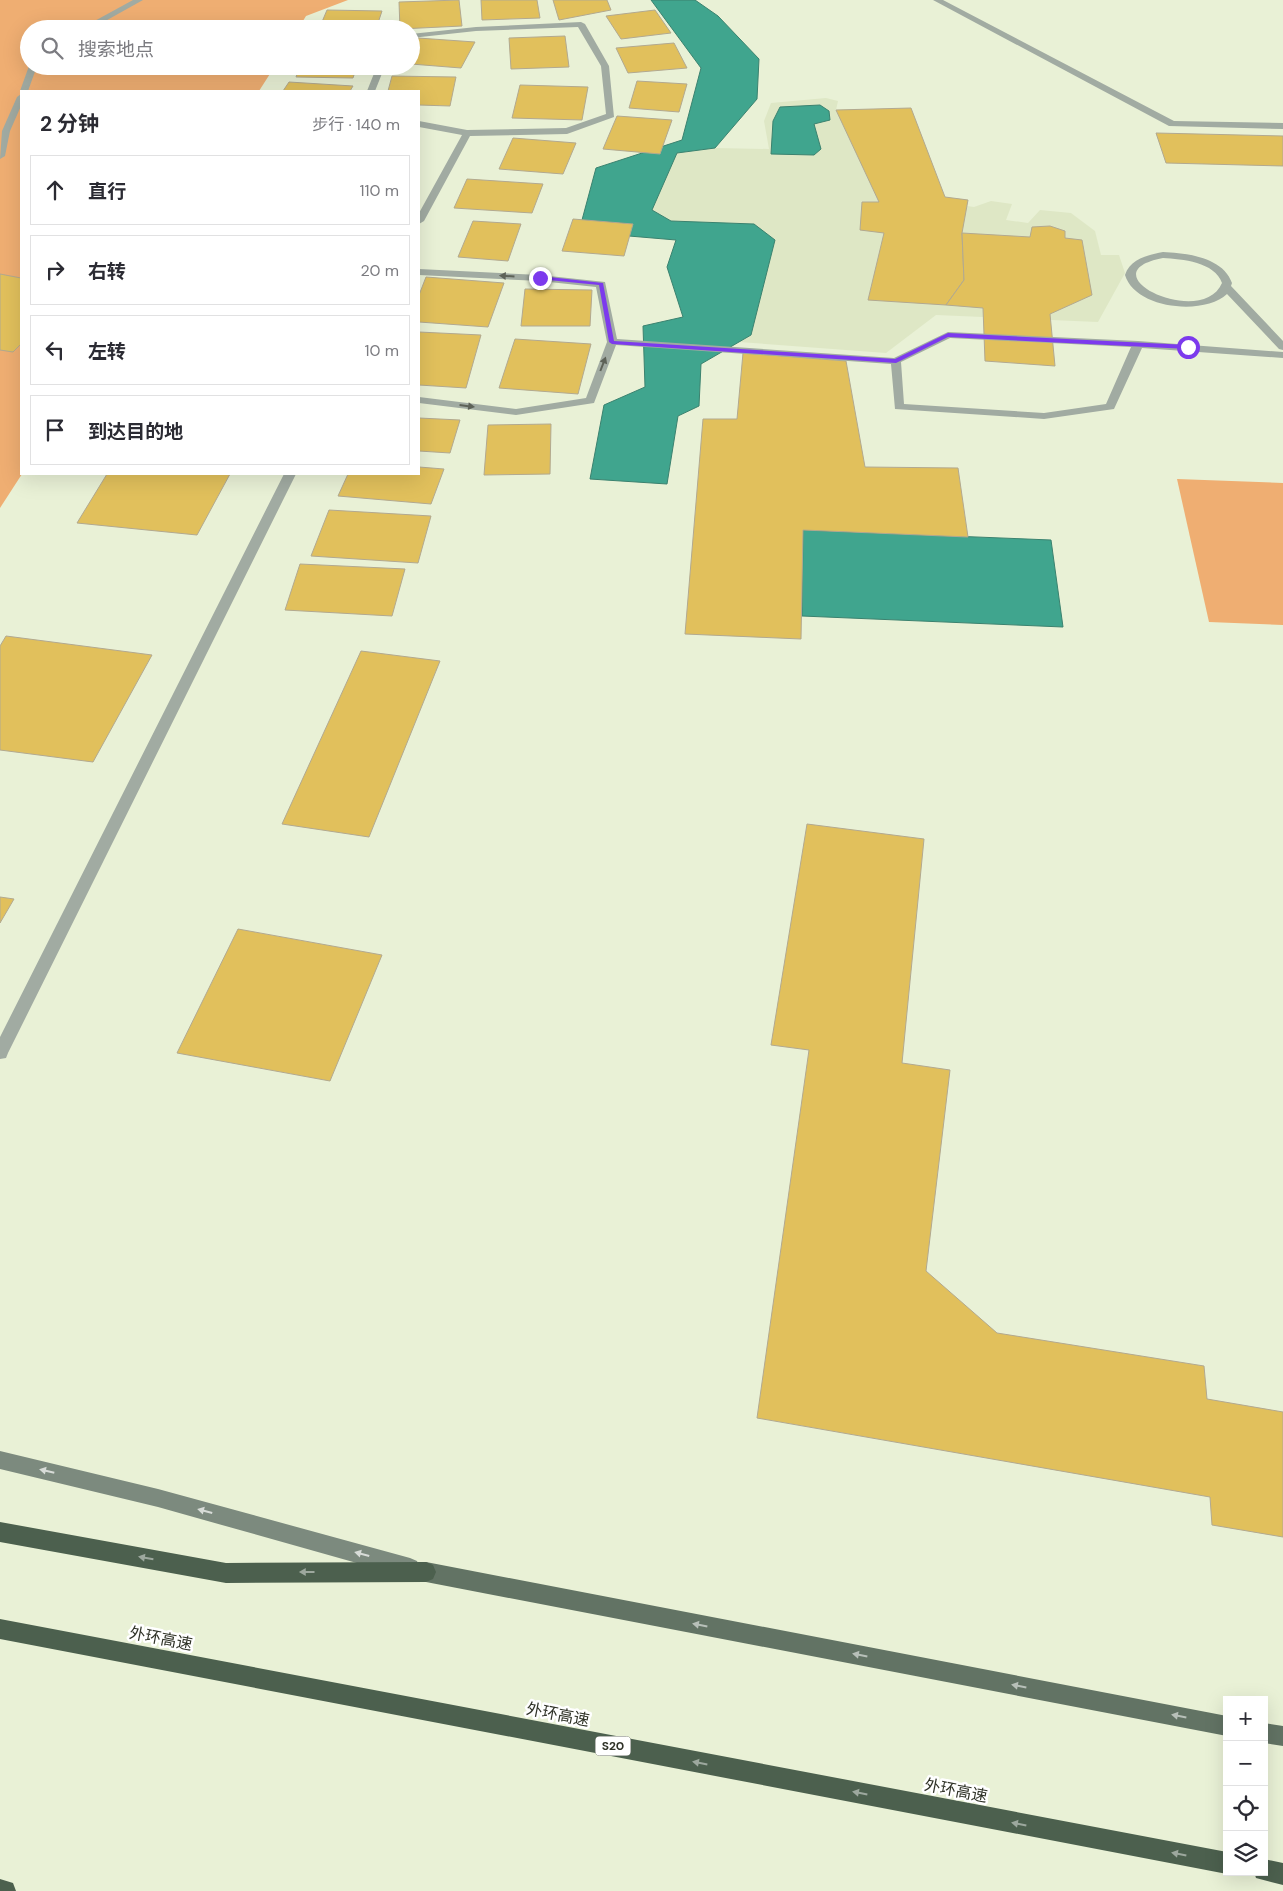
<!DOCTYPE html>
<html lang="zh">
<head>
<meta charset="utf-8">
<style>
  body { margin:0; font-family:"DM Sans","Noto Sans SC",sans-serif; background:#f2f2f3; color:#2b2b33 }
  .controls { position:absolute; right:15px; bottom:15px; display:grid; overflow:hidden; border-radius:0px; box-shadow:0 5px 20px #0002 }
  .controls button { width:45px; height:45px; display:grid; place-items:center; padding:0; border:0; border-bottom:1px solid #e1e1e2; background:#fff; color:#2b2b33; font:25px sans-serif }
  .stop { position:absolute; width:15px; height:15px; margin:-11px; border:4px solid #7c3aed; border-radius:50%; background:#fff }
  .stop.end { background:#7c3aed; border-color:#fff; box-shadow:0 1px 5px #0008 }
  .list { margin:0; padding:0; list-style:none }
  h2 { display:flex; justify-content:space-between; align-items:center; height:65px; margin:0; padding:0 20px; font-size:21px }
  h2 small { font-size:16px; font-weight:400; color:#7c7c81 }
  .list li { display:grid; grid-template-columns:32px 1fr auto; gap:15px; align-items:center; box-sizing:border-box; height:70px; margin:0 10px 10px; padding:0 10px; border:1px solid #e1e1e2; border-radius:0px }
  .list b { display:block; font-size:19px; white-space:nowrap }
  .list em { font-size:16px; font-style:normal; color:#7c7c81 }
  .icon { flex:none; width:28px; height:28px; fill:none; stroke:currentColor; stroke-width:2; stroke-linecap:round; stroke-linejoin:round }
  .map { position:relative; flex:none; width:1283px; height:1891px; overflow:hidden }
  .search { position:absolute; background:#fff; box-shadow:0 5px 20px #0002; left:20px; top:20px; width:400px; height:55px; display:flex; align-items:center; gap:12px; box-sizing:border-box; padding:0 18px; border-radius:28px; color:#7c7c81; font-size:19px }
  .panel { position:absolute; background:#fff; box-shadow:0 5px 20px #0002; left:20px; top:90px; width:400px; height:385px; border-radius:0px }
  .map>svg:first-child { display:block }
</style>
</head>
<body>
<div class="map">
<svg width="1283" height="1891" viewBox="0 0 1283 1891">
  <rect width="100%" height="100%" fill="#e9f1d6"/>
  <polygon fill="#dee7c5" points="826,98 838,101 836,110 911,108 945,197 968,200 967,206 974,207 991,201 1012,204 1006,220 1028,223 1040,210 1071,213 1095,231 1101,255 1119,255 1125,273 1098,322 936,315 886,353 739,342 751,335 754,224 671,221 652,210 677,153 715,148 769,149 764,121 771,103"/>
  <g fill="#efae72">
    <polygon points="0,0 348,0 306,16 298,29 29,29 29,66 275,66 259,91 21,91 22,474 0,508"/>
    <polygon points="1177,479 1283,483 1283,625 1209,622"/>
  </g>
  <g fill="#40a58e" stroke="#3b826f">
    <polygon points="651,0 695,0 718,16 759,59 757,99 715,148 677,153 652,210 671,221 754,224 775,240 751,335 701,364 699,406 678,416 667,484 590,479 604,405 645,387 643,326 683,317 667,267 676,240 629,236 632,224 582,220 596,168 682,140 701,68"/>
    <polygon points="820,105 829,111 830,120 814,124 821,149 814,155 771,154 773,121 780,107"/>
    <polygon points="803,530 1051,540 1063,627 802,616"/>
  </g>
  <g fill="#e1c05c" stroke="#b2a990">
    <polygon points="459,0 462,26 400,29 399,2"/>
    <polygon points="481,0 537,0 540,18 482,20"/>
    <polygon points="553,0 607,0 611,10 559,20"/>
    <polygon points="327,10 382,11 376,29 319,29"/>
    <polygon points="655,10 671,33 621,39 606,16"/>
    <polygon points="565,36 569,67 511,69 509,38"/>
    <polygon points="418,38 475,42 461,68 411,64 411,50"/>
    <polygon points="674,43 687,68 628,73 616,48"/>
    <polygon points="300,66 357,66 353,78 296,77"/>
    <polygon points="392,76 456,77 450,106 419,105 419,91 388,91"/>
    <polygon points="637,81 687,84 679,112 629,108"/>
    <polygon points="289,82 353,86 350,91 283,91"/>
    <polygon points="520,85 588,87 582,120 512,118"/>
    <polygon points="911,108 945,197 968,200 962,233 964,280 946,305 868,300 884,233 860,230 862,202 879,202 836,110"/>
    <polygon points="617,116 672,120 660,154 603,149"/>
    <polygon points="1156,133 1283,136 1283,166 1166,163"/>
    <polygon points="513,138 576,143 563,174 499,169"/>
    <polygon points="467,179 543,184 532,213 454,208"/>
    <polygon points="573,219 633,224 624,256 562,251"/>
    <polygon points="473,221 521,224 508,261 458,257"/>
    <polygon points="1050,226 1065,231 1065,238 1082,240 1092,295 1050,314 1055,366 985,361 983,308 946,305 964,280 962,233 1030,237 1032,227"/>
    <polygon points="0,274 21,278 21,344 13,352 0,350"/>
    <polygon points="426,277 504,283 488,327 419,322 419,295"/>
    <polygon points="525,289 592,290 590,326 521,326"/>
    <polygon points="419,332 481,335 466,388 419,385"/>
    <polygon points="515,339 591,344 578,394 499,388"/>
    <polygon points="743,353 846,361 865,467 958,468 968,537 803,530 801,639 685,634 703,419 737,419"/>
    <polygon points="419,418 460,420 450,453 419,451"/>
    <polygon points="551,424 550,474 484,475 488,425"/>
    <polygon points="419,467 444,469 431,504 338,496 348,474 419,474"/>
    <polygon points="107,474 230,474 197,535 77,523"/>
    <polygon points="329,510 431,516 418,563 311,556"/>
    <polygon points="300,564 405,569 392,616 285,610"/>
    <polygon points="6,636 152,655 93,762 0,750 0,646"/>
    <polygon points="361,651 440,661 369,837 282,824"/>
    <polygon points="807,824 924,839 902,1063 950,1070 926,1271 997,1333 1204,1366 1207,1399 1283,1412 1283,1537 1212,1525 1210,1497 757,1418 809,1050 771,1045"/>
    <polygon points="0,897 14,899 0,923"/>
    <polygon points="238,929 382,955 330,1081 177,1053"/>
  </g>
  <g fill="none" stroke-linecap="round" stroke-linejoin="round">
    <g fill="#a1aba2" fill-rule="evenodd">
      <polygon points="133,0 143,0 91,29 80,29"/>
      <polygon points="29,66 37,66 28,91 21,93 20,91"/>
      <polygon points="21,94 21,106 10,131 5,156 0,159 2,131 17,97"/>
    </g>
    <g fill="#a1aba2" fill-rule="evenodd">
      <polygon points="933,0 943,0 1174,121 1283,123 1283,129 1169,126"/>
      <polygon points="581,22 585,24 609,66 614,117 567,134 470,136 424,221 419,224 419,213 462,135 419,127 419,121 467,130 566,128 606,114 601,66 578,27 476,31 411,38 411,34 476,27"/>
      <polygon points="377,66 385,66 375,91 367,91"/>
      <path d="M1163 252C1186 253 1223 257 1232 283L1231 286 1283 341V350L1279 349 1227 294C1204 316 1135 309 1125 275 1130 259 1148 255 1163 252ZM1163 258C1182 259 1215 262 1222 283 1202 330 1084 273 1163 258Z"/>
      <path d="M419 269 540 275 605 282 617 339 894 358 948 332 1138 341 1283 352V358L1142 348 1114 409 1044 419 895 409 891 364 616 345 594 403 516 415 419 403V397L516 409 586 398 607 342 596 287 540 281 419 275ZM950 338 1131 347 1106 404 1044 413 904 404 901 362Z"/>
      <polygon points="284,474 296,474 8,1053 6,1058 0,1059 0,1037"/>
    </g>
    <polygon fill="#7c8a7e" fill-rule="evenodd" points="0,1451 158,1489 410,1558 417,1561 420,1568 417,1575 410,1578 158,1507 0,1469"/>
    <g fill="#627364" fill-rule="evenodd">
      <polygon points="426,1562 1227,1716 1227,1736 426,1582 419,1579 416,1572 419,1565"/>
      <polygon points="1264,1723 1283,1726 1283,1746 1264,1743"/>
    </g>
    <g fill="#4c604e" fill-rule="evenodd">
      <polygon points="0,1522 226,1563 426,1562 433,1565 436,1572 433,1579 426,1582 226,1583 0,1542"/>
      <polygon points="0,1619 1227,1852 1227,1872 1231,1872 1227,1874 0,1639"/>
      <polygon points="1264,1859 1283,1863 1283,1885 1256,1878 1254,1872 1264,1872"/>
      <polygon points="0,1879 13,1883 16,1891 0,1891"/>
    </g>
  </g>
  <defs><path id="oneway-solid" d="M-6-.8H1V-3.2L6.5 0L1 3.2V.8H-6Z" transform="scale(1.25)"/></defs>
  <g fill="#5d6258">
    <use href="#oneway-solid" transform="translate(507 276) rotate(-177)"/>
    <use href="#oneway-solid" transform="translate(603 364) rotate(-69)"/>
    <use href="#oneway-solid" transform="translate(467 406) rotate(7)"/>
  </g>
  <g fill="#d8dcd8">
    <use href="#oneway-solid" transform="translate(47 1471) rotate(-167)"/>
    <use href="#oneway-solid" transform="translate(205 1511) rotate(-165)"/>
    <use href="#oneway-solid" transform="translate(362 1554) rotate(-165)"/>
  </g>
  <g fill="#9da89e">
    <use href="#oneway-solid" transform="translate(146 1558) rotate(-170)"/>
    <use href="#oneway-solid" transform="translate(307 1572) rotate(180)"/>
    <use href="#oneway-solid" transform="translate(700 1763) rotate(-169)"/>
    <use href="#oneway-solid" transform="translate(860 1793) rotate(-169)"/>
    <use href="#oneway-solid" transform="translate(1019 1824) rotate(-169)"/>
    <use href="#oneway-solid" transform="translate(1179 1854) rotate(-169)"/>
  </g>
  <g fill="#b8c0b9">
    <use href="#oneway-solid" transform="translate(700 1625) rotate(-169)"/>
    <use href="#oneway-solid" transform="translate(860 1655) rotate(-169)"/>
    <use href="#oneway-solid" transform="translate(1019 1686) rotate(-169)"/>
    <use href="#oneway-solid" transform="translate(1179 1716) rotate(-169)"/>
  </g>
  <polygon fill="#7c3aed" points="540,276 603,283 614,341 895,359 948,333 1188,345 1191,347 1188,349 948,337 896,363 612,344 609,342 599,285 538,279"/>
  <g text-anchor="middle" stroke-width="5" stroke-linejoin="round" paint-order="stroke">
    <rect fill="#fff" stroke="#6d7068" stroke-width="1" x="595.5" y="1736.5" width="35" height="19" rx="4"/>
    <g font-size="12" font-weight="bold" fill="#2f3227">
      <text x="613" y="1750">S20</text>
    </g>
    <g font-size="16" fill="#2f3227" stroke="#fff">
      <text transform="translate(161 1638) rotate(11)" y="6">外环高速</text>
      <text transform="translate(558 1714) rotate(11)" y="6">外环高速</text>
      <text transform="translate(956 1790) rotate(11)" y="6">外环高速</text>
    </g>
  </g>
</svg>
<div class="controls">
<button>+</button>
<button>−</button>
<button><svg class="icon" aria-label="locate" viewBox="0 0 24 24"><circle cx="12" cy="12" r="6"/><path d="M12 2v4M12 18v4M2 12h4M18 12h4"/></svg></button>
<button><svg class="icon" aria-label="layers" viewBox="0 0 24 24"><path d="M12 4l9 5-9 5-9-5zM3 14l9 5 9-5"/></svg></button>
</div>
<div class="stop" style="left:1188px;top:347px"></div>
<div class="stop end" style="left:540px;top:278px"></div>
<div class="search"><svg class="icon" aria-label="search" viewBox="0 0 24 24"><circle cx="10" cy="10" r="6"/><path d="M15 15l6 6"/></svg>搜索地点</div>
<section class="panel">
<h2>2 分钟<small>步行 · 140 m</small></h2>
<ul class="list">
<li><svg class="icon" aria-label="ahead" viewBox="0 0 24 24"><path d="M12 20V5M6 11l6-6 6 6"/></svg><div><b>直行</b></div><em>110 m</em></li>
<li><svg class="icon" aria-label="right" viewBox="0 0 24 24"><path d="M7 20v-9h11M14 6l5 5-5 5"/></svg><div><b>右转</b></div><em>20 m</em></li>
<li><svg class="icon" aria-label="left" viewBox="0 0 24 24"><path d="M17 20v-9H6M10 6l-5 5 5 5"/></svg><div><b>左转</b></div><em>10 m</em></li>
<li><svg class="icon" aria-label="arrive" viewBox="0 0 24 24"><path d="M6 21V4h12l-3 4 3 4H6"/></svg><div><b>到达目的地</b></div></li>
</ul>
</section>
</div>
</body>
</html>
